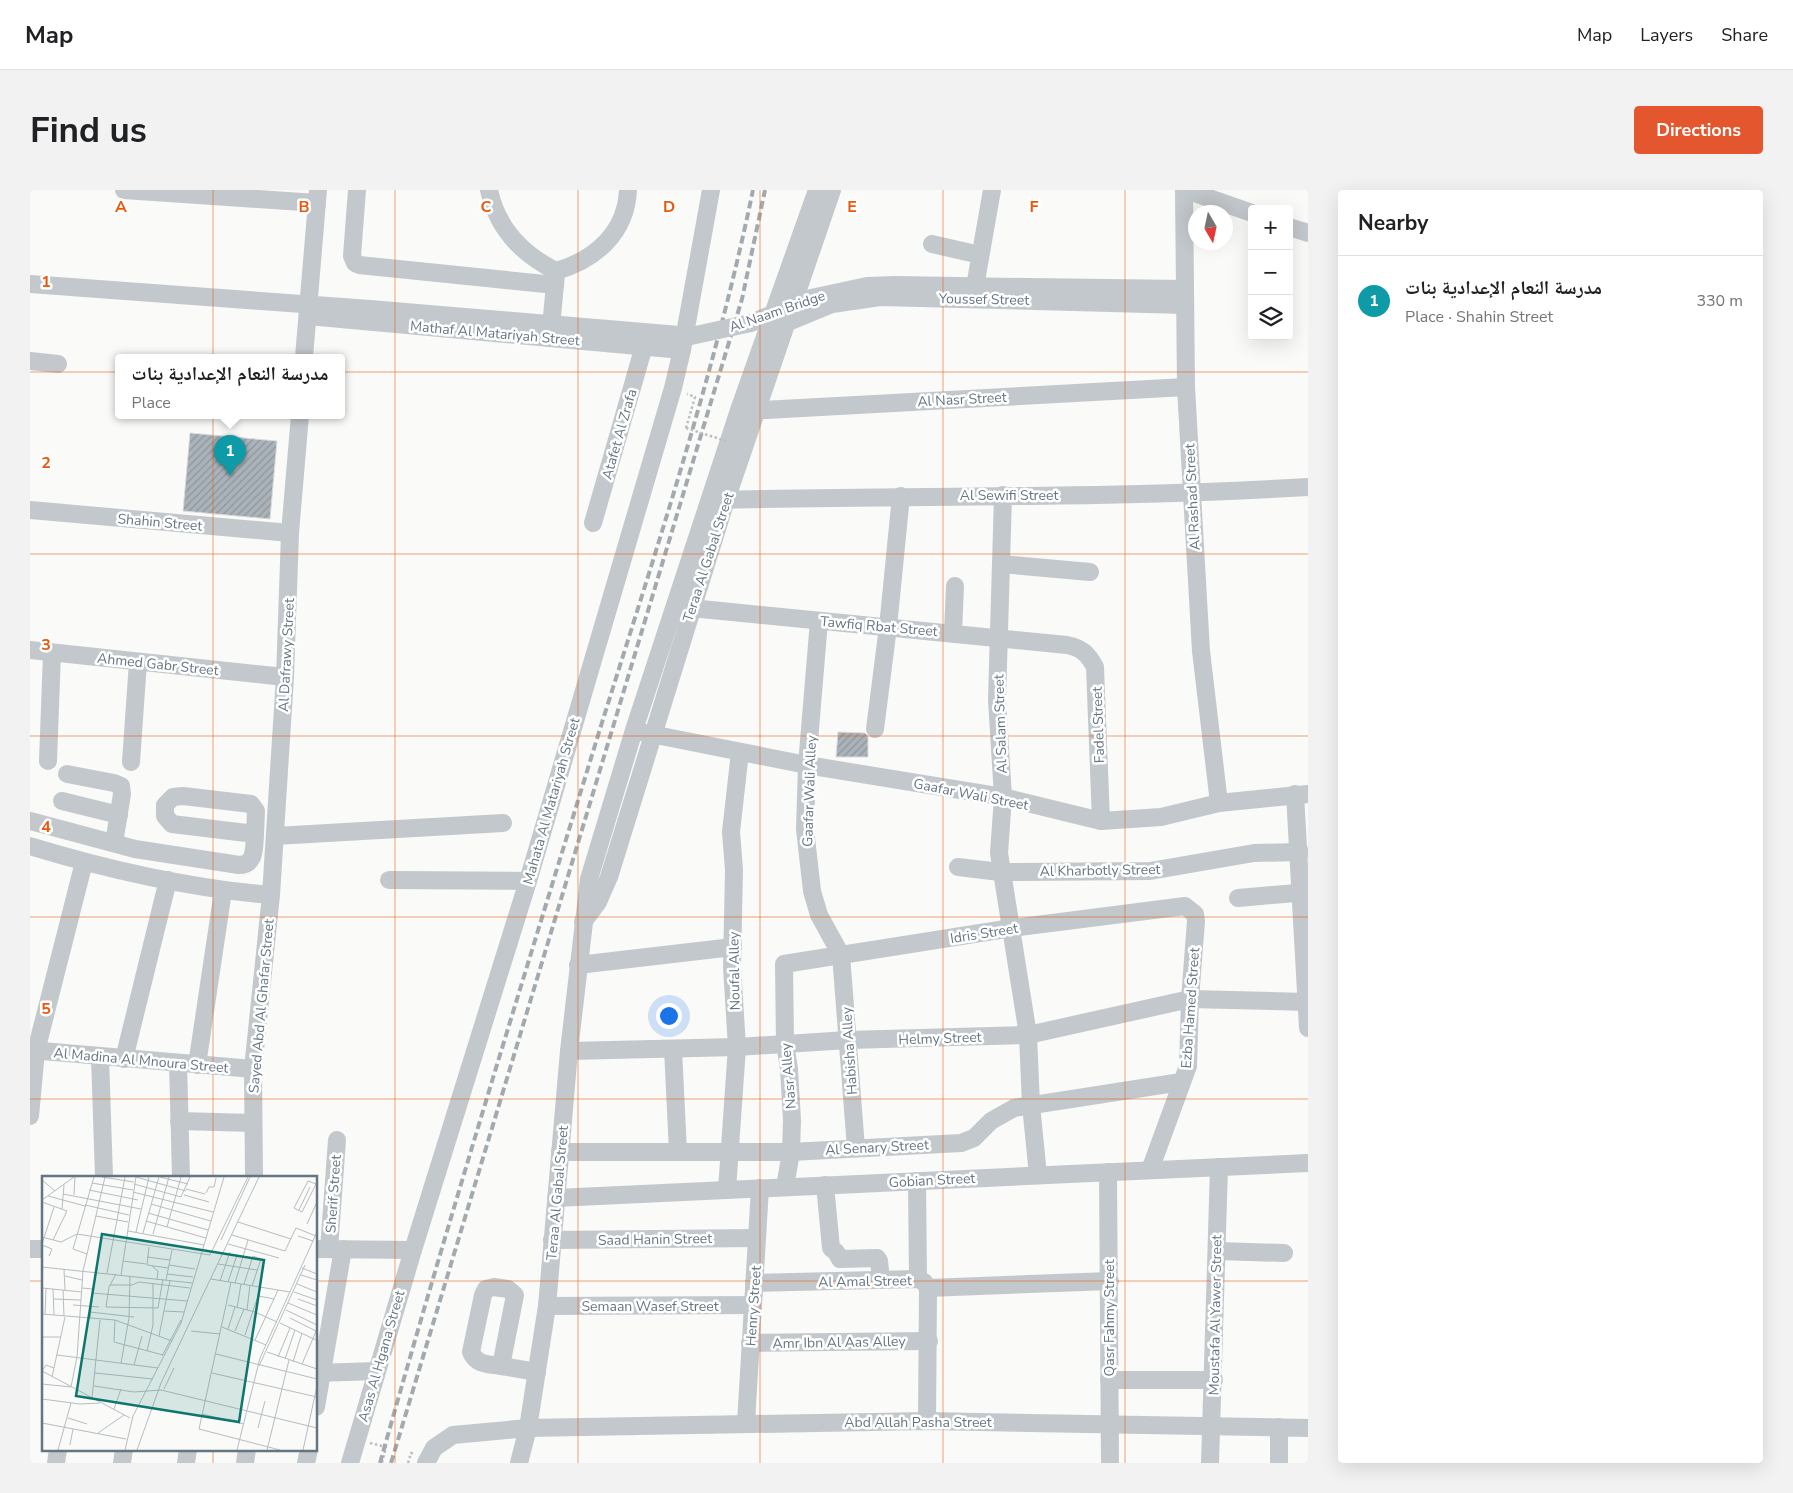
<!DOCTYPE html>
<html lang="en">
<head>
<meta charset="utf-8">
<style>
  body { margin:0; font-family:"Nunito Sans","Noto Naskh Arabic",sans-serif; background:#f2f2f2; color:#202124 }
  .controls { position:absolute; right:15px; top:15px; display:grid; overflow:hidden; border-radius:5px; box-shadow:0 5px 20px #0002 }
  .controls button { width:45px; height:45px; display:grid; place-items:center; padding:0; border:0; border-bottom:1px solid #e0e0e0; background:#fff; color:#202124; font:25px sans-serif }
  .compass { position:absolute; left:1158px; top:15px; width:45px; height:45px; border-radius:50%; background:#fff; box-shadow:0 5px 20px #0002; rotate:171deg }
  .you { position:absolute; left:638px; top:825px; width:18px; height:18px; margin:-12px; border:4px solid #fff; border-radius:50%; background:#1a73e8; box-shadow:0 0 0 8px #1a73e833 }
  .badge { display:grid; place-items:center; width:32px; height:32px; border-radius:50%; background:#e4572e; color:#fff; font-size:16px; font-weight:700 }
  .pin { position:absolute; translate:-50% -41px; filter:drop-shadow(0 1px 2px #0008) }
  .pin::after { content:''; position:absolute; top:26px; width:18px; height:15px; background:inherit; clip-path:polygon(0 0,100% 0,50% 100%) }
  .popup { position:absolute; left:85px; top:164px; width:230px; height:65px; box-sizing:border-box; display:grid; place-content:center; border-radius:5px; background:#fff; filter:drop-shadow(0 1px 4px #0005); font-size:16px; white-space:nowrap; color:#757577 }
  .popup b { font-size:19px; color:#202124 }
  .popup::after { content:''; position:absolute; left:50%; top:100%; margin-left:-10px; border:10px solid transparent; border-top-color:#fff }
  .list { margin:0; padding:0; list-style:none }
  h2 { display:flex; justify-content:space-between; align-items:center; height:65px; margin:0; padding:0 20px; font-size:21px }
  h2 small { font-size:16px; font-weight:400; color:#757577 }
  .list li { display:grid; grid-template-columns:32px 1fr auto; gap:15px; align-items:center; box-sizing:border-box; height:90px; padding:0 20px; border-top:1px solid #e0e0e0 }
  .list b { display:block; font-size:19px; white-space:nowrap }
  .list p { margin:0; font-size:16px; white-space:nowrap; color:#757577 }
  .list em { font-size:16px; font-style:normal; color:#757577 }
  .icon { flex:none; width:28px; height:28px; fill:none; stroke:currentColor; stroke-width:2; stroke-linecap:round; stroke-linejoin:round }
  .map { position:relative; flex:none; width:1278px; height:1273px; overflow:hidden; border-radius:5px }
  header { display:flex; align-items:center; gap:30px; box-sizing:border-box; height:70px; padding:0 25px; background:#fff; border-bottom:1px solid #e0e0e0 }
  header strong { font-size:24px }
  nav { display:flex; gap:28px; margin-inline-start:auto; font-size:18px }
  .intro { display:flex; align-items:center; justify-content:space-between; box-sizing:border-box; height:120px; padding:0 30px }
  h1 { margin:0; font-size:35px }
  .button { padding:12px 22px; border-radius:5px; background:#e4572e; color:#fff; font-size:18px; font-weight:700 }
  main { display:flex; gap:30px; padding:0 30px }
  aside { flex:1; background:#fff; border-radius:5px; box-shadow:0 5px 20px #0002 }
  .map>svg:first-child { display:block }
</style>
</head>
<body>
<header>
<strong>Map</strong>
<nav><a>Map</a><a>Layers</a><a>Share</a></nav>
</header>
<div class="intro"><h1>Find us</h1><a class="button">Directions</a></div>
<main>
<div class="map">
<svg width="1278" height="1273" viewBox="0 0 1278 1273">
  <defs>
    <pattern id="building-hatch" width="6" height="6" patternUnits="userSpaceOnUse" patternTransform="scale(1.25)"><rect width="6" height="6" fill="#aab3b9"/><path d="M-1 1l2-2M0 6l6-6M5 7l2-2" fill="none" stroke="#8e969c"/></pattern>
  </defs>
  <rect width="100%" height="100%" fill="#fafaf8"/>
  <g fill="url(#building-hatch)" stroke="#dcdcda">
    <polygon points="160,243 247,251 240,329 153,321"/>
    <polygon points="808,542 835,543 838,546 838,567 806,567"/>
  </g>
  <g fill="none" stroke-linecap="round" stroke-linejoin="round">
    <g stroke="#bbbfc2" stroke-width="2.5" stroke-dasharray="2.5 2.5" stroke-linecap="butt">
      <polyline points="656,238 665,207 657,204"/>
      <polyline points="340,1253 356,1257 352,1273"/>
      <polyline points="378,1273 381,1263 384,1264"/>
    </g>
    <g stroke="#c3c8cc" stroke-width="18">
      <polyline points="94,0 287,13"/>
      <polyline points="327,0 322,66 325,73 329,75 525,95"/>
      <path d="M459 0C467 38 492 64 526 81 565 70 596 43 598 0"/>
      <polyline points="1154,0 1156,197 1162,304 1171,461 1189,613"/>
      <polyline points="1156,0 1222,23"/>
      <polyline points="1259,37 1278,43"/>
      <polyline points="902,54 950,65"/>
      <polyline points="0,94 340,119"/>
      <polyline points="996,97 1155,99"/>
      <polyline points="943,108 962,0"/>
      <polyline points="278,126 652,160"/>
      <polyline points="756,133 802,114 850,107 1155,115"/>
      <polyline points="520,147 526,84"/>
      <polyline points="274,167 288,0"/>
      <polyline points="0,171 28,174"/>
      <polyline points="716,221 1156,197"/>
      <polyline points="973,305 967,510 973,607 969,663 998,845 1001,915 1008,985"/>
      <path d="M685 310C882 305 1080 309 1278 297"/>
      <polyline points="0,320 260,343"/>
      <polyline points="563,333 614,156"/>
      <polyline points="971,374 1060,382"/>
      <path d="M661 418 1037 455C1052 458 1058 464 1065 477L1071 631"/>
      <polyline points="789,431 777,575 775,639 782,701 789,725 811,765 826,958"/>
      <polyline points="923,443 925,396"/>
      <polyline points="0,460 255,487"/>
      <polyline points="845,539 858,437 871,306"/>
      <polyline points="611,542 777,575 973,607 1071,631 1131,627 1189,613 1278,604"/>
      <polyline points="18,571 22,463"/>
      <polyline points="101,572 108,472"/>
      <polyline points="37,584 84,593 91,596 92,604 84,653"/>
      <polyline points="1265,604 1278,838"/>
      <polygon points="153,606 221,614 226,621 225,644 142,634 135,626 135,615 143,607"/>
      <polyline points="32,611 89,625"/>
      <path d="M0 631 105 659 209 675C226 675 224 657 225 644"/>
      <polyline points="245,646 473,633"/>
      <path d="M0 656C79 680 159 698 241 705"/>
      <polyline points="928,677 970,682 1120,681 1224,663 1270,662"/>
      <polyline points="359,690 498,691"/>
      <polyline points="1208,708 1278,702"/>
      <polyline points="553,732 568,712 579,687 696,310 802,0"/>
      <polyline points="548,775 703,757"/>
      <polyline points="643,859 648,962"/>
      <polyline points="0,860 223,879"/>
      <polyline points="539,861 707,857 818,850 998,845 1160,809 1277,812"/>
      <polyline points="70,867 74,987"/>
      <polyline points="94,869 138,690"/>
      <polyline points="148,873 151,987"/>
      <polyline points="167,875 193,701"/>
      <polyline points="0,926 6,861 54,672"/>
      <polyline points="149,931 223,933"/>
      <polyline points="530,962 761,962 931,953 944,948 961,931 984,918 1151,892"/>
      <polyline points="1078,982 1080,1273"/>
      <polyline points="224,987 223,879 241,705 255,487 260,343 270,225"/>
      <polyline points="887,991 888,1089"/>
      <polyline points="795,995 801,1058 806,1062 810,1069 847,1068 849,1071 851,1090"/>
      <polyline points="755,997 761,962 762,930 759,879 755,853 754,774 982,738 1155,716 1165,724 1166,731 1160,809 1158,876 1120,980"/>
      <polyline points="697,1000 707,857 702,777 704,680 701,642 710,562"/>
      <polyline points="526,1008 1278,973"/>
      <polyline points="522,1050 727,1048"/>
      <polyline points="0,1059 14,1059"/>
      <polyline points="286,1059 383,1060"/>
      <polyline points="299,1059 307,950"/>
      <polyline points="1187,1061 1254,1063"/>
      <polyline points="724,1093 888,1089 894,1092 898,1098 897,1231"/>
      <path d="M464 1097 478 1099 485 1105 471 1176C459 1174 446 1175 441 1162L453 1105 456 1099Z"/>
      <polyline points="898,1098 1080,1091"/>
      <polyline points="517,1116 723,1115"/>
      <polyline points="720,1153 899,1151"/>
      <polyline points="471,1176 507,1182"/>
      <polyline points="286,1183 347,1181"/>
      <polyline points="1079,1190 1184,1190"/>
      <polyline points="286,1217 313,1059"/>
      <polyline points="716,1233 730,998"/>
      <polyline points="26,1273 28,1259"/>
      <polyline points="92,1273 94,1259"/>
      <polyline points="156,1273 158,1259"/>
      <polyline points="215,1273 217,1259"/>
      <polyline points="276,1273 279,1259"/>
      <polyline points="320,1273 383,1060 498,691 643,198 652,160 681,0"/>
      <polyline points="396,1273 404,1258 423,1245 498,1238 897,1231 1278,1238"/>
      <polyline points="489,1273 498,1238 517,1116 539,861 559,689 604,540 709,220 787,0"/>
      <polyline points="1180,1273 1189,977"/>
      <polyline points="1249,1273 1249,1237"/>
    </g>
    <g stroke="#a2aab0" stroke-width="4" stroke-dasharray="8 4" stroke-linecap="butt">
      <path d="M350 1273C419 1027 495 783 570 539 626 360 685 183 723 0"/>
      <polyline points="361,1273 712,109 735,0"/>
    </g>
    <polyline stroke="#bbbfc2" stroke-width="2.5" stroke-dasharray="2.5 2.5" stroke-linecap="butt" points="656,238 696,251"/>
    <polyline stroke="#c3c8cc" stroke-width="18" points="340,119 661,146 721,133 781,108 837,96 866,95 996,97"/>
  </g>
  <path fill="none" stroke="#e8590c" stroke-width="1" stroke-opacity="0.55" d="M183 0V987M365 0V1273M548 0V1273M730 0V1273M913 0V1273M1095 0V1273M0 182H1278M0 364H1278M0 546H1278M0 727H1278M0 909H1278M0 1091H14M286 1091H1278M183 1259V1273"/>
  <g text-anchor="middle" stroke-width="5" stroke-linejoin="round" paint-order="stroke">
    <g font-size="14" fill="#657683" stroke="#fff">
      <text transform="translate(954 109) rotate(1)" y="5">Youssef Street</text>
      <text transform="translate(747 121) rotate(-19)" y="5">Al Naam Bridge</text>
      <text transform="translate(465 143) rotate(5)" y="5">Mathaf Al Matariyah Street</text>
      <text transform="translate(932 209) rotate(-3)" y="5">Al Nasr Street</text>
      <text transform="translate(589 244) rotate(-74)" y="5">Atafet Al Zrafa</text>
      <text x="979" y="310">Al Sewifi Street</text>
      <text transform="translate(1162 307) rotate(-93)" y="5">Al Rashad Street</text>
      <text transform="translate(130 332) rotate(5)" y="5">Shahin Street</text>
      <text transform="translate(678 367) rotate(-72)" y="5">Teraa Al Gabal Street</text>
      <text transform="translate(849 436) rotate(5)" y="5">Tawfiq Rbat Street</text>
      <text transform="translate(256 465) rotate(-87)" y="5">Al Dafrawy Street</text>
      <text transform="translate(128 474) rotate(6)" y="5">Ahmed Gabr Street</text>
      <text transform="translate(970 534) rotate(-92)" y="5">Al Salam Street</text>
      <text transform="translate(1068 535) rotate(-92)" y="5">Fadel Street</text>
      <text transform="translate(779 601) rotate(-88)" y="5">Gaafar Wali Alley</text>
      <text transform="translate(941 604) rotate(11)" y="5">Gaafar Wali Street</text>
      <text transform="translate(521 611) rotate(-74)" y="5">Mahata Al Matariyah Street</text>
      <text transform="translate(1070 680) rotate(-1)" y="5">Al Kharbotly Street</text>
      <text transform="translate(954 743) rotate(-9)" y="5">Idris Street</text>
      <text transform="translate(704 781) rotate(-91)" y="5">Noufal Alley</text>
      <text transform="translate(231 816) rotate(-85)" y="5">Sayed Abd Al Ghafar Street</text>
      <text transform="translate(1160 818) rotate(-86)" y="5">Ezba Hamed Street</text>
      <text transform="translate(910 848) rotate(-2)" y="5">Helmy Street</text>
      <text transform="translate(819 861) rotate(-94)" y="5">Habisha Alley</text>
      <text transform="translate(111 870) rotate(5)" y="5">Al Madina Al Mnoura Street</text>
      <text transform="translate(758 886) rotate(-95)" y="5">Nasr Alley</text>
      <text transform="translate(847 957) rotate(-3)" y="5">Al Senary Street</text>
      <text transform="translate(902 990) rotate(-3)" y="5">Gobian Street</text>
      <text transform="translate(527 1003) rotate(-85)" y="5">Teraa Al Gabal Street</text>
      <text transform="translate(303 1004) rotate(-86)" y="5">Sherif Street</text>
      <text transform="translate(625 1049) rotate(-1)" y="5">Saad Hanin Street</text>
      <text transform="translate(835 1091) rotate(-1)" y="5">Al Amal Street</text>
      <text x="620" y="1121">Semaan Wasef Street</text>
      <text transform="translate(723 1116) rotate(-86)" y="5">Henry Street</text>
      <text transform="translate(1185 1125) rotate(-89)" y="5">Moustafa Al Yawer Street</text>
      <text transform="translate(1079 1128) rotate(-90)" y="5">Qasr Fahmy Street</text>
      <text transform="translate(809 1152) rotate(-1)" y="5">Amr Ibn Al Aas Alley</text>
      <text transform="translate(351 1166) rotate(-74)" y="5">Asas Al Hgana Street</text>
      <text x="888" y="1237">Abd Allah Pasha Street</text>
    </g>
  </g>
  <g transform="translate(12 986)">
    <rect width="275" height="275" fill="#fafaf8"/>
    <path fill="none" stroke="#b5bdc2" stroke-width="1" d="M60 1 92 6M94 1 144 15M118 1 146 8M0 4 13 15M50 7 91 14M92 8 139 21 148 1M274 8 266 5 252 32 260 36 274 8 275 4M144 13 163 18M47 14 96 24M91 16 111 21M164 17 167 11H172L174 2M21 18 99 33M32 19 33 1M142 19 167 26M6 20 43 30M111 21 171 36M0 24 32 1M0 26 25 35 11 64M109 28 169 45M43 29 87 39M20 33 22 9M257 34 268 11M106 37 166 54M54 40 86 46M104 45 164 62M196 46 249 63M265 48 275 26M125 51 139 1M86 55 162 69M94 56 107 1M101 57 117 1M111 58 127 1M190 59 243 75 254 52 274 60M256 60 271 65M0 61 19 66 35 58 168 79 206 1M179 64 208 1M0 68 12 31M186 68 237 82M0 69 10 73 7 80M107 71 105 89 126 92M45 78 31 73 52 1M105 81 128 84M81 85 104 88M176 88 215 94M127 89 153 93M110 90 116 95 115 103M0 91 150 107M260 92 275 98M22 93 23 114M65 97 83 1M74 98 67 111 64 131 116 132 121 103M125 98 151 101M79 99 94 1M259 99 275 104M23 100 40 104M169 103 248 116M124 104 130 74M178 105 188 76M186 106 195 79M189 106 157 253 238 274M193 107 206 64M202 108 211 80M255 108 275 116M68 109H90L97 106 148 112M210 110 219 83 211 80M0 112 40 116M40 112 51 113 48 143M11 113 12 139M21 114 22 140M252 116 275 124M50 117 145 125M217 120 232 123M12 123 39 124M256 123 275 130M246 127 275 139M31 129 57 131M186 129 213 136 235 146M195 132 199 108M205 134 208 109M244 134 275 149M122 135 142 136M48 136 92 141M0 138 73 144 130 165M3 138 4 112M248 142 274 155M73 144 72 166 121 179M238 147 274 164M180 151 224 169M186 153 193 131M149 155 178 158M193 155 202 133M203 159 219 111M117 160 128 104M0 161H19M213 164 236 114M105 175 111 149V107M225 176 275 193M174 178 275 203M15 179 116 192M120 180 139 144M236 181 248 152M243 183 253 154M251 186 260 157M79 187 87 142 88 100M260 188 275 153M92 189 100 160M217 190 263 89M0 195 88 242M0 195 4 189 12 192M53 197 111 203M170 197 275 221M10 201 23 141M0 208 29 211 35 181 41 95 63 1M52 210 92 216 119 214 275 252M122 213 132 192M50 222 58 144M0 223 38 228 58 227M72 233 79 213M160 238 202 248M26 242 45 248M0 247 84 263M216 252 223 225M56 257 82 239M28 269 31 253M16 274 29 227M83 274 91 240 139 147 182 1M95 274 119 207 217 1M195 274 218 182 275 56M225 274 247 184M261 274 275 210"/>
    <path fill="#0f766e" fill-opacity="0.15" stroke="#0f766e" stroke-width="2.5" d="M60 58 222 84 197 246 34 220Z"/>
    <rect width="275" height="275" fill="none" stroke="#657683" stroke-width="2.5"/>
  </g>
  <g font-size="16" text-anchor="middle" font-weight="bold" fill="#e8590c" stroke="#fff" stroke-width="5" stroke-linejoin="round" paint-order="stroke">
    <text x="91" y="22">A</text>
    <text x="274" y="22">B</text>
    <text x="456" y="22">C</text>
    <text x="639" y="22">D</text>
    <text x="822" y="22">E</text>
    <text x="1004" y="22">F</text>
    <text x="16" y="97">1</text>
    <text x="16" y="278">2</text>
    <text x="16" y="460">3</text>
    <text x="16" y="642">4</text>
    <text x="16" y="824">5</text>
  </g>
</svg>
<div class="controls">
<button>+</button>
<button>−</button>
<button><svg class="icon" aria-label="layers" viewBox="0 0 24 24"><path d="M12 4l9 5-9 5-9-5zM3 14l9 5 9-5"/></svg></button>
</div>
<svg class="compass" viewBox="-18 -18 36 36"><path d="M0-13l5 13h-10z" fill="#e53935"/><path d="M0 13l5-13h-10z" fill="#757577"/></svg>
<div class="you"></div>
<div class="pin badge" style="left:200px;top:286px;background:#0f9aa8">1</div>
<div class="popup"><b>مدرسة النعام الإعدادية بنات</b>Place</div>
</div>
<aside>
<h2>Nearby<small></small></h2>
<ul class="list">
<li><span class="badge" style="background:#0f9aa8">1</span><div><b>مدرسة النعام الإعدادية بنات</b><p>Place · Shahin Street</p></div><em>330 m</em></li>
</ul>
</aside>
</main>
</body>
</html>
